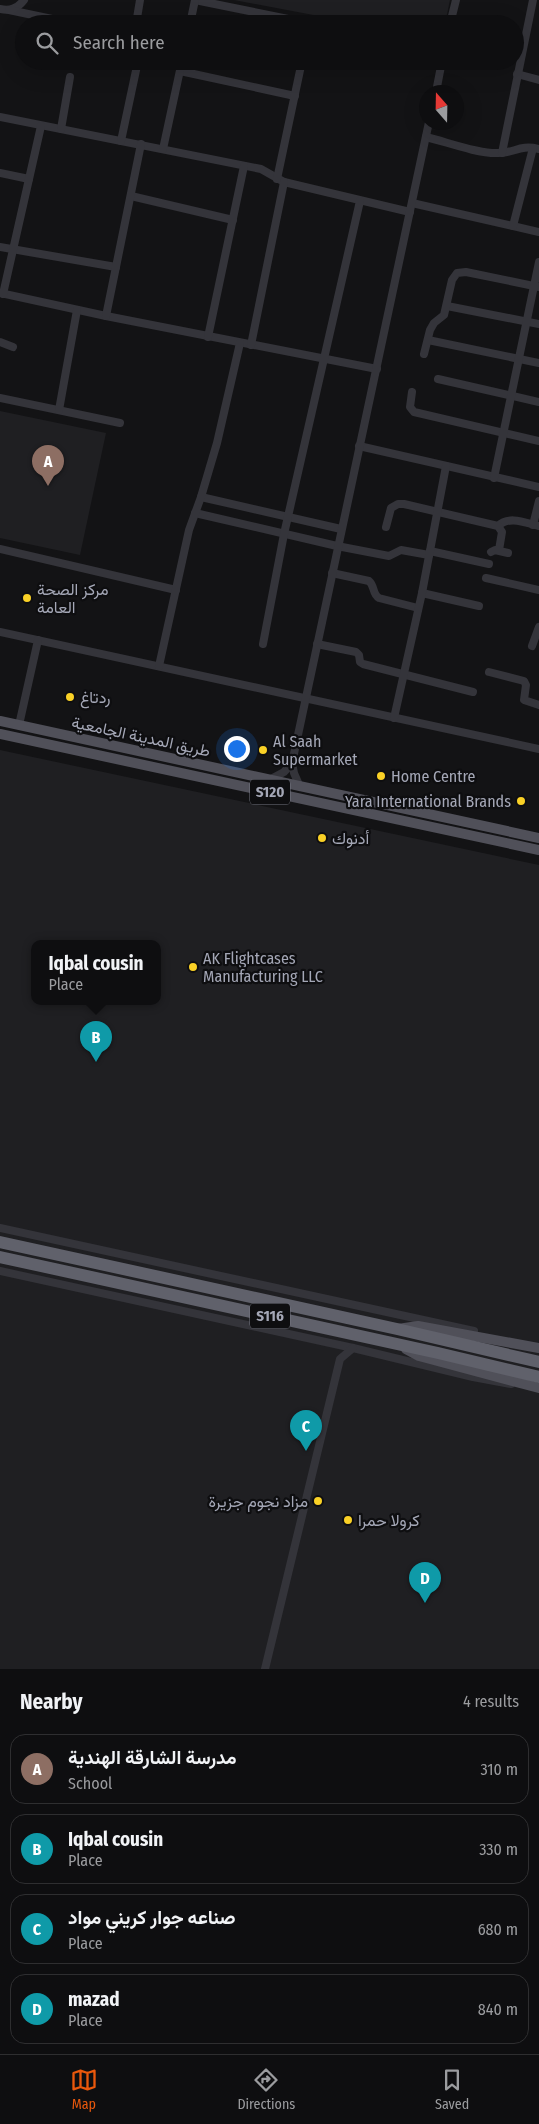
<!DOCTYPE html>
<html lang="en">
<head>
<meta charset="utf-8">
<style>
  body { margin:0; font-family:"Fira Sans Condensed",Vazirmatn,sans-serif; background:#171719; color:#f1f3f6 }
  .compass { position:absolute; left:419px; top:85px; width:45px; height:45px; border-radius:50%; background:#0e0e10; box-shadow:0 5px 20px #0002; rotate:340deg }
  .you { position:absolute; left:236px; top:748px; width:18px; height:18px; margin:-12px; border:4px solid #fff; border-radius:50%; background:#1a73e8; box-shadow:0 0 0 8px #1a73e833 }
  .badge { display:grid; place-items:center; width:32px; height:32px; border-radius:50%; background:#ea580c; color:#fff; font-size:16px; font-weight:700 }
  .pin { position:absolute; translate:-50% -41px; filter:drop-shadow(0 1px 2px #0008) }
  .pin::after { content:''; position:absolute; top:26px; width:18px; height:15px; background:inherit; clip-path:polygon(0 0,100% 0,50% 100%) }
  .popup { position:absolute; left:31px; top:940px; width:130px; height:65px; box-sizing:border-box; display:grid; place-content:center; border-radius:10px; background:#0e0e10; filter:drop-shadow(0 1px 4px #0005); font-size:16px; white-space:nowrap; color:#9b9c9f }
  .popup b { font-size:19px; color:#f1f3f6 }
  .popup::after { content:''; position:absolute; left:50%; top:100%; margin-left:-10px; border:10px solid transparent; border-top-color:#0e0e10 }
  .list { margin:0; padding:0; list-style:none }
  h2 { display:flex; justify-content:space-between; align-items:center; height:65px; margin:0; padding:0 20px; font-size:21px }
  h2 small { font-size:16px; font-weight:400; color:#9b9c9f }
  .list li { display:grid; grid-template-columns:32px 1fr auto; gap:15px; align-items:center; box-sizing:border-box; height:70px; margin:0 10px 10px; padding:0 10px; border:1px solid #2e2e30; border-radius:15px }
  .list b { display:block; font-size:19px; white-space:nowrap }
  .list p { margin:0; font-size:16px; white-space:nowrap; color:#9b9c9f }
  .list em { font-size:16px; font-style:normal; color:#9b9c9f }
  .icon { flex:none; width:28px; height:28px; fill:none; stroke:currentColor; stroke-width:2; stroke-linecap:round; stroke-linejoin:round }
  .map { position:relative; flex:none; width:539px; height:1669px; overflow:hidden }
  .search { position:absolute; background:#0e0e10; box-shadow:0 5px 20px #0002; left:15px; right:15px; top:15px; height:55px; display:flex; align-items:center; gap:12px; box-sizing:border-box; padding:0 18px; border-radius:28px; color:#9b9c9f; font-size:19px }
  .sheet { height:385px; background:#0e0e10 }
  nav { display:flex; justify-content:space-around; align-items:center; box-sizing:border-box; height:70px; border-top:1px solid #2e2e30; background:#0e0e10; font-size:14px; color:#9b9c9f }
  nav a { display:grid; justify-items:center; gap:2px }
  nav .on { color:#ea580c }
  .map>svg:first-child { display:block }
</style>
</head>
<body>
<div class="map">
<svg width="539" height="1669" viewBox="0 0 539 1669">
  <rect width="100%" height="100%" fill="#131315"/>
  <g fill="#1f1f22" fill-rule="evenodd">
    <polygon points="234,0 450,0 445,24 361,24"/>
    <polygon points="0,411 106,433 80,555 0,538"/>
    <path d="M0 750 539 865V1669H0ZM35 943H157V1001H35Z"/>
  </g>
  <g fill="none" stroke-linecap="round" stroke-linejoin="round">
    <g stroke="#34343a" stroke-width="8">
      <polyline points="195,0 313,24"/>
      <path d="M0 9C10 11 17 9 24 0"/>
      <polyline points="9,10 76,24"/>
      <polyline points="136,24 140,0"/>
      <polyline points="190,24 195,0"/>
      <polyline points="450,24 456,0"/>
      <polyline points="180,71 295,96"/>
      <polyline points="517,74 539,80"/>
      <polyline points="436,92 442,61"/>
      <polyline points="0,117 261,169 284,182 410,212"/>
      <polyline points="61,129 70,77"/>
      <path d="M426 137C447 142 475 153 496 153 514 154 519 144 539 149"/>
      <polyline points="121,141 138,61"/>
      <polyline points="163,149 182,61"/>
      <polyline points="502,153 533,0"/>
      <polyline points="0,173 29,179"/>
      <polyline points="277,179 302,61"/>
      <polyline points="131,196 233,220"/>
      <polyline points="412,203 539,232"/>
      <polyline points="513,226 533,148"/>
      <polyline points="0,247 116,267"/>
      <polyline points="0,293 106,316 377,369"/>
      <polyline points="3,294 41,126"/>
      <polyline points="447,306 539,324"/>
      <polyline points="106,316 141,144"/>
      <polyline points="208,337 244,166"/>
      <polyline points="428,340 539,363"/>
      <polyline points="0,342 13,347"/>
      <polyline points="251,345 284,182"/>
      <polyline points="424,354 430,330 434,323 444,315 452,280 457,273 466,272 539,287"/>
      <polyline points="438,379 539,402"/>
      <polyline points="412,392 410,407 414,412 539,441"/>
      <polyline points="0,398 120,423"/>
      <polyline points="59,410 77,310"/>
      <polyline points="359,446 539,487"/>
      <polyline points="494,478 539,262"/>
      <polyline points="201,497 341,529"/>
      <polyline points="195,513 337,546 389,556 401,550 429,555"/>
      <polyline points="533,525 539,501"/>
      <path d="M498 526C509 515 526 523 539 526"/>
      <polyline points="386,527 391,508 398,504 404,504 498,526 502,532 499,550"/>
      <polyline points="0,549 176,590"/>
      <polyline points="430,551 489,564"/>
      <polyline points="491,552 495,550 508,553"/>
      <path d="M332 573 369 581C375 586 372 594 379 598L418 608"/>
      <polyline points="486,578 539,590"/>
      <polyline points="422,593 479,606"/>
      <polyline points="0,632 539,749"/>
      <polyline points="263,644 284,534 360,201"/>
      <polyline points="317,644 356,652 359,655 360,662 363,664 473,692"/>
      <polyline points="532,646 539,627"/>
      <polyline points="159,666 189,530 201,497 217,443 240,343"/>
      <polyline points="489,672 524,681 526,685 524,700 539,705"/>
      <polyline points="394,718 422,593 446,466"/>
      <polyline points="19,725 38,640"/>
      <polyline points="269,780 284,772 292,763"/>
      <polyline points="300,787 294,773 292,763 429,122"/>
      <polyline points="0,1228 474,1331"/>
      <polyline points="0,1271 353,1348 473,1377 511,1384"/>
      <polyline points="265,1669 340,1359 353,1348"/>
    </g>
    <g stroke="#505059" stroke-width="10">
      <polyline points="0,721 539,838"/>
      <polyline points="0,734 539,850"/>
      <polyline points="398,1329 418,1326 539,1348"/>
      <polyline points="406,1349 419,1356 539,1388"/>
    </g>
    <g stroke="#60616b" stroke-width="12">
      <polyline points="0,1242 397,1329 539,1362"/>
      <polyline points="0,1257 438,1353 539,1377"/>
    </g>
  </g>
  <g fill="#fad126" stroke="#0e0e10" stroke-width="2">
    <circle cx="27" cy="598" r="5"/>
    <circle cx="70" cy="697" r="5"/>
    <circle cx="263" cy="750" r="5"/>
    <circle cx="381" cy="776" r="5"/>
    <circle cx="521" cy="801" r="5"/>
    <circle cx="322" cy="838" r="5"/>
    <circle cx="193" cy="967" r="5"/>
    <circle cx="318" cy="1501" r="5"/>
    <circle cx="348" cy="1520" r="5"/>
  </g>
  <g text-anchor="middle" stroke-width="4.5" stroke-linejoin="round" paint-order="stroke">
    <g fill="#0e0e10" stroke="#777984" stroke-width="1">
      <rect x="250" y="779.5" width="40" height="25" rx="4"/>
      <rect x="250" y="1303.5" width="40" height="25" rx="4"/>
    </g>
    <g font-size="15" font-weight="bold" fill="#a4a7b6">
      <text x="270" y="797">S120</text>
      <text x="270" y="1321">S116</text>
    </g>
    <g font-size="16" fill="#a4a7b6" stroke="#0e0e10" text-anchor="start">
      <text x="37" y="595">مركز الصحة<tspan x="37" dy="18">العامة</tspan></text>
      <text x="80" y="703">ردتاغ</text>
      <text x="273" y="747">Al Saah<tspan x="273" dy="18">Supermarket</tspan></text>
      <text x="391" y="782">Home Centre</text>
      <text x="511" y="807" text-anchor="end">Yara International Brands</text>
      <text x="332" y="844">أدنوك</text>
      <text x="203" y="964">AK Flightcases<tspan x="203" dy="18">Manufacturing LLC</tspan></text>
      <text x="308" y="1507" text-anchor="end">مزاد نجوم جزيرة</text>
      <text x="358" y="1526">كرولا حمرا</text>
    </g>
    <g font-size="16" fill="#a4a7b6" stroke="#0e0e10">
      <text transform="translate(141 736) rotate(12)" y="6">طريق المدينة الجامعية</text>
    </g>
  </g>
</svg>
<svg class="compass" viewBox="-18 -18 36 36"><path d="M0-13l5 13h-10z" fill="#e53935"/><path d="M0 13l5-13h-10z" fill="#9b9c9f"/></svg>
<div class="you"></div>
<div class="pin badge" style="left:48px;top:486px;background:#8d6e63">A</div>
<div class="pin badge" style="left:96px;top:1062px;background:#0f9aa8">B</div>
<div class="popup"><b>Iqbal cousin</b>Place</div>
<div class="pin badge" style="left:306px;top:1451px;background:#0f9aa8">C</div>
<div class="pin badge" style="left:425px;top:1603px;background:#0f9aa8">D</div>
<div class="search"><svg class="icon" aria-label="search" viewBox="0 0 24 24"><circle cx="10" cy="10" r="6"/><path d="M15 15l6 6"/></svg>Search here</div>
</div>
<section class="sheet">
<h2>Nearby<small>4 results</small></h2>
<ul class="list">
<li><span class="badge" style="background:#8d6e63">A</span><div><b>مدرسة الشارقة الهندية</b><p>School</p></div><em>310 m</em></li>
<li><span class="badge" style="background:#0f9aa8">B</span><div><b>Iqbal cousin</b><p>Place</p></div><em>330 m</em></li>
<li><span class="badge" style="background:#0f9aa8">C</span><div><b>صناعه جوار كريني مواد</b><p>Place</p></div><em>680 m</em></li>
<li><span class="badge" style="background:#0f9aa8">D</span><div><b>mazad</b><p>Place</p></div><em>840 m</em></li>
</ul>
</section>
<nav>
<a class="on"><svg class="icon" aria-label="map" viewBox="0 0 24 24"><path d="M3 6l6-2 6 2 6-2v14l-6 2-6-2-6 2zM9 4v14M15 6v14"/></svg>Map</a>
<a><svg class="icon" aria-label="directions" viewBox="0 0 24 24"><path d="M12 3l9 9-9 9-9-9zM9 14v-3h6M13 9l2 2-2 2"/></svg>Directions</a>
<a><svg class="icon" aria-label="saved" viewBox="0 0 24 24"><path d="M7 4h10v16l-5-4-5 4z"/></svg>Saved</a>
</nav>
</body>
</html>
